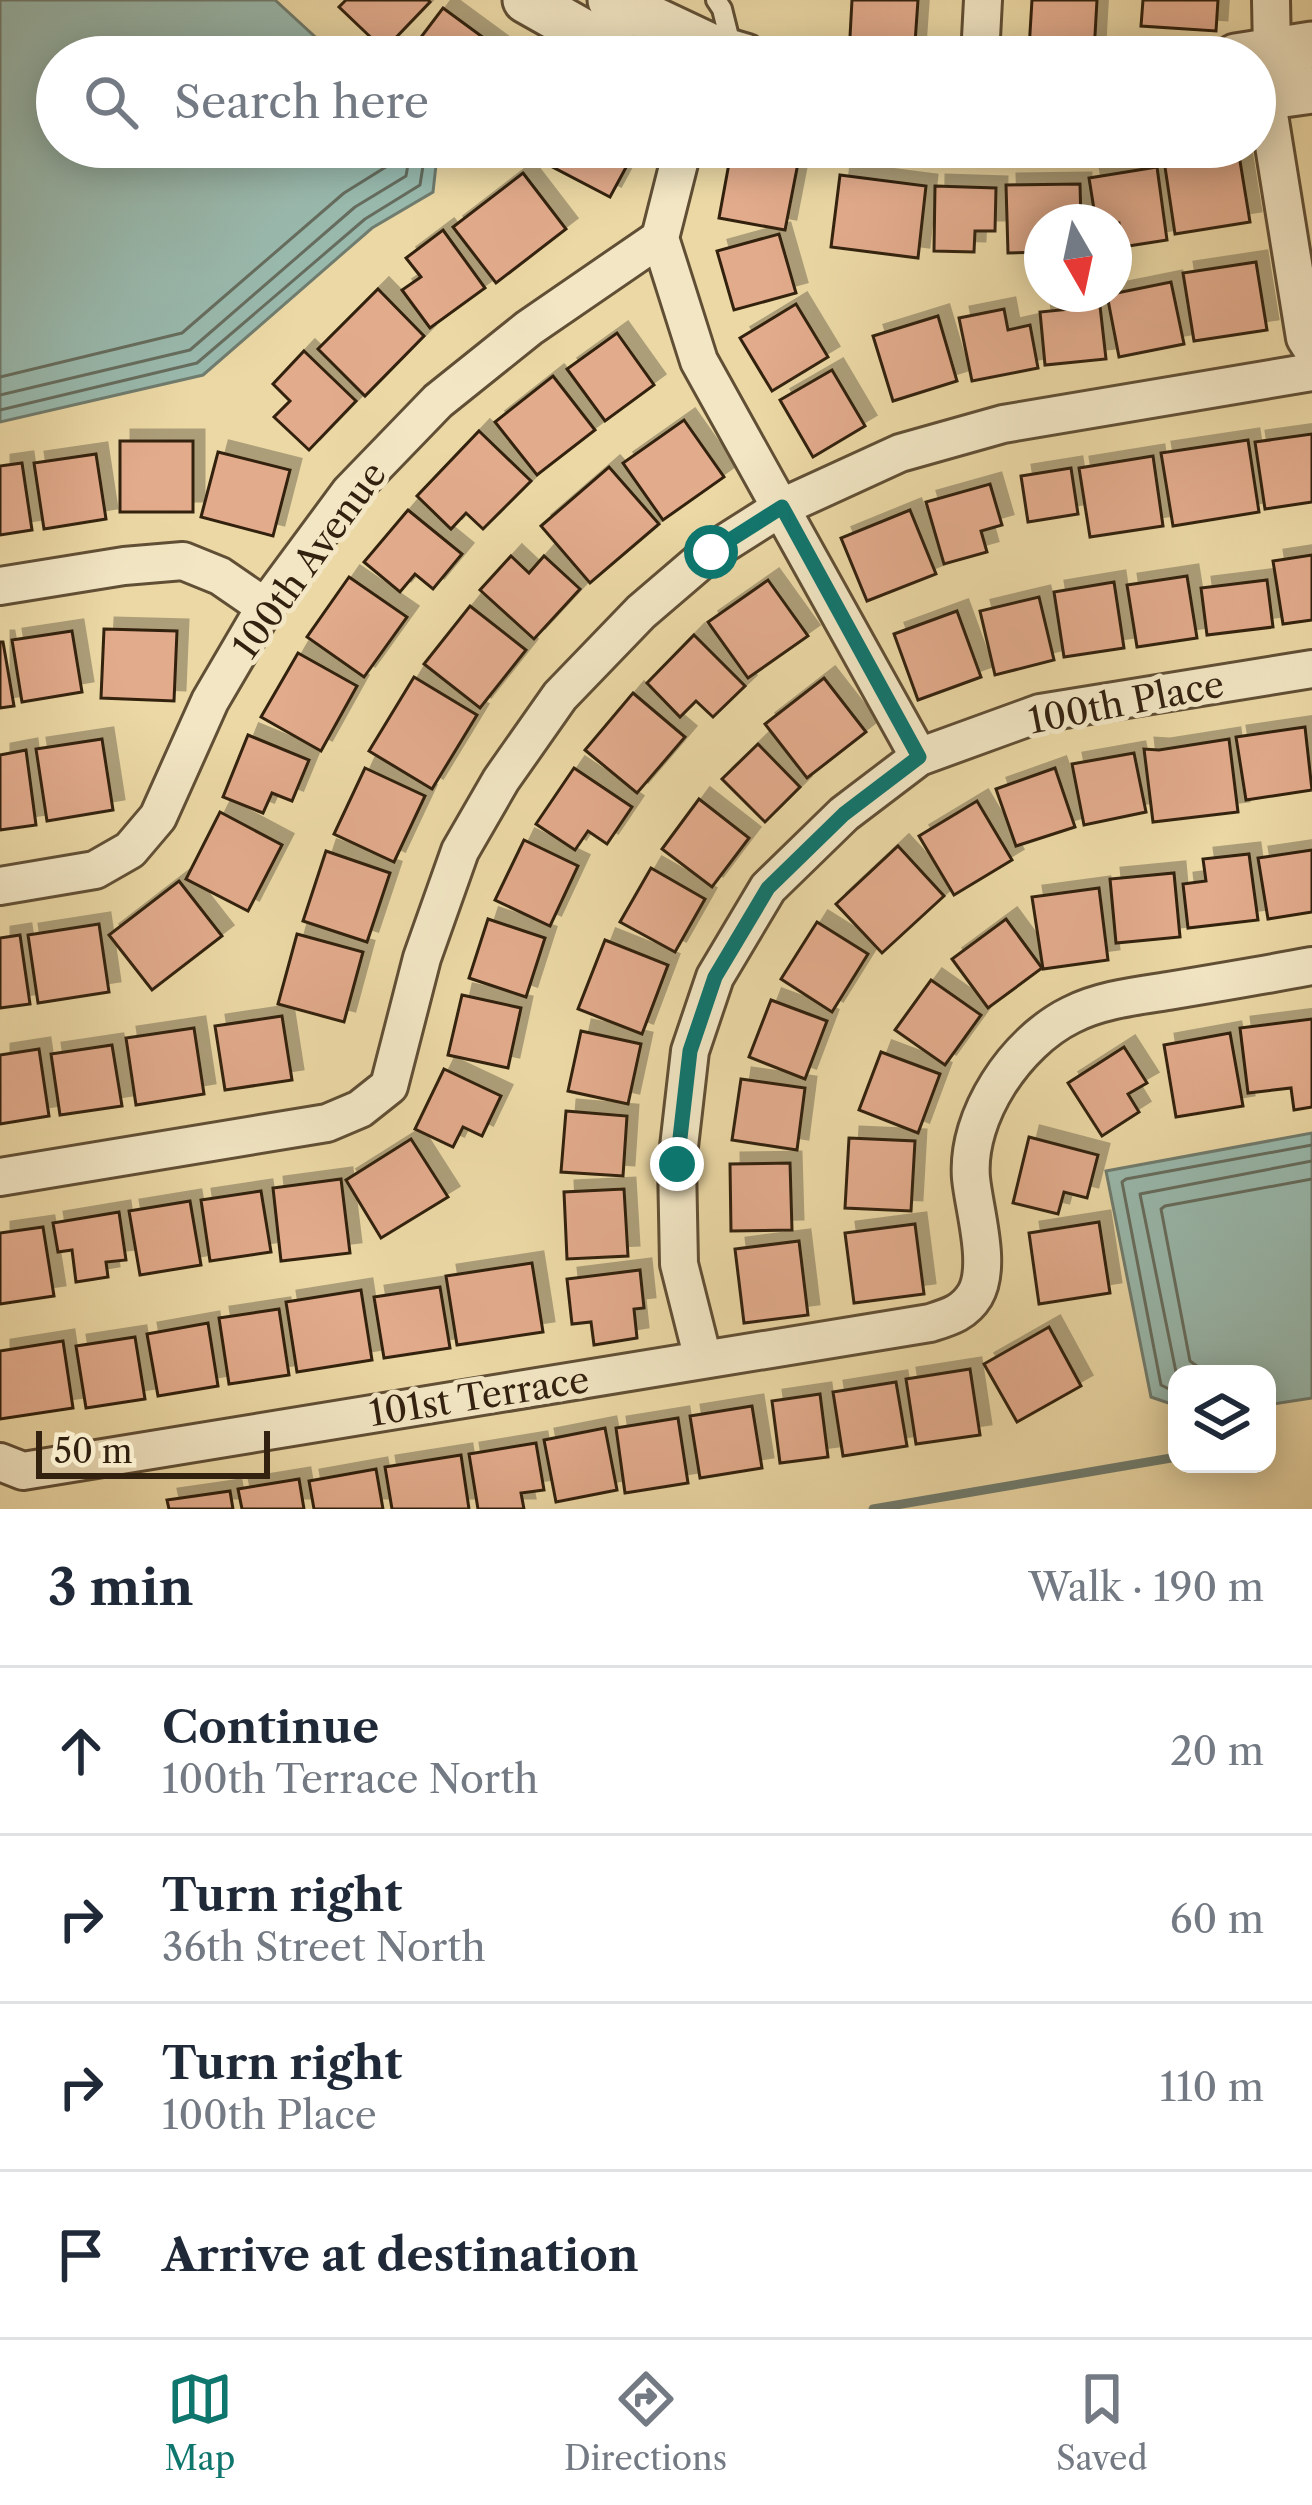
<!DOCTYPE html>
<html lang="en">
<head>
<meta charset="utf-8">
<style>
  body { margin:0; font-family:"Libre Caslon Text",serif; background:#f2f2f3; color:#1f2937 }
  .controls { position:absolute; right:36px; bottom:36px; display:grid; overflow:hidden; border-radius:24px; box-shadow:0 6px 30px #0003 }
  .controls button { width:108px; height:108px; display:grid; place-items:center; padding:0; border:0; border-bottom:3px solid #e0e1e3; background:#fff; color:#1f2937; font:60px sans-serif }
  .compass { position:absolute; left:1024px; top:204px; width:108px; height:108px; border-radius:50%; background:#fff; box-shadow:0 6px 30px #0003; rotate:171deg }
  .scale { position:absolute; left:36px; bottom:30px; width:234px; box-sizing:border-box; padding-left:12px; border:6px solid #332110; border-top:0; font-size:33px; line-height:42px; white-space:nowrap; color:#332110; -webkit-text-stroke:9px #f2e6c4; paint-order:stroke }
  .stop { position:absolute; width:36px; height:36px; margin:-27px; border:9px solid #0f766e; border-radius:50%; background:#fff }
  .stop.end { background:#0f766e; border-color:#fff; box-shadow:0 3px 12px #0008 }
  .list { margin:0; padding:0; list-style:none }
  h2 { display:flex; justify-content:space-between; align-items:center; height:156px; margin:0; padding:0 48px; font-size:51px }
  h2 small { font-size:39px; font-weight:400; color:#747a83 }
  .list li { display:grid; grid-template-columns:78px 1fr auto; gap:36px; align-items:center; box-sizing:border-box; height:168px; padding:0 48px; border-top:3px solid #e0e1e3 }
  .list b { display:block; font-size:45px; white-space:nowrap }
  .list p { margin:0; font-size:39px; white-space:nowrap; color:#747a83 }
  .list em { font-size:39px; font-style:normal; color:#747a83 }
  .icon { flex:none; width:66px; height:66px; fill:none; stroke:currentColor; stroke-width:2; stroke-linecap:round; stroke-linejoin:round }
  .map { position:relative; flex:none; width:1312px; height:1509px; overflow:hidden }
  .search { position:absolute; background:#fff; box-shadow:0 6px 30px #0003; left:36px; right:36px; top:36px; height:132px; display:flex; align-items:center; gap:30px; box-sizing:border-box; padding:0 42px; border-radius:66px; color:#747a83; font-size:45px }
  .sheet { height:828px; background:#fff }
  nav { display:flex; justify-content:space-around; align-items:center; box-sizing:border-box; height:168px; border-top:3px solid #e0e1e3; background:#fff; font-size:33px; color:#747a83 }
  nav a { display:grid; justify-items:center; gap:6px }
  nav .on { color:#0f766e }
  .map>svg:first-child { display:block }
</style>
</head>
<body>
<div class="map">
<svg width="1312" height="1509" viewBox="0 0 1312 1509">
  <defs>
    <filter id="shadow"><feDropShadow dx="11" dy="-11" stdDeviation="0" flood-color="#0004"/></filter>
  </defs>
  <rect width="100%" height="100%" fill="#ebd8a5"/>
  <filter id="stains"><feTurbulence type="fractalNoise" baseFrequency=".00167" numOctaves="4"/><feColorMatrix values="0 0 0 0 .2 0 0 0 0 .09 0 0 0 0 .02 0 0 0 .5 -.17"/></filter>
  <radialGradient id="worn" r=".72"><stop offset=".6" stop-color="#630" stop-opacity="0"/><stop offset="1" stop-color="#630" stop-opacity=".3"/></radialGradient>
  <g fill="#99b9ad" stroke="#707c6e" stroke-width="3">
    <polygon points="0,0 275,0 337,57 57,57 57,147 438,147 433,192 372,228 203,375 0,422"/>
    <polygon points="1312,1133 1312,1398 1267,1405 1267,1374 1177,1374 1177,1406 1151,1397 1106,1171"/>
  </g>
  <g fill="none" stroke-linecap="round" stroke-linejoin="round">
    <g stroke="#666d5e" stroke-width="3">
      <polyline points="0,377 182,333 344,193 389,165 393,147"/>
      <polyline points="0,395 190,350 355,207 406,176 411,147"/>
      <polyline points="0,410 197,363 365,219 420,185 426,147"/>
      <polyline points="1208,1374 1190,1361 1161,1209 1165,1206 1312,1179"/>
      <polyline points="1177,1377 1140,1194 1312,1161"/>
      <polyline points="1177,1393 1161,1385 1122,1182 1126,1179 1312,1145"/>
    </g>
    <polyline stroke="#707c6e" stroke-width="9" points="873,1509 1177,1457"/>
  </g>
  <g fill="#e2ab8c" stroke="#332110" stroke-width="3" filter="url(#shadow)">
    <polygon points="346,0 428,0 430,2 384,50 339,7"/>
    <polygon points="852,0 918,0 914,57 849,55"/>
    <polygon points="1032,0 1097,0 1094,53 1029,49"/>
    <polygon points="1143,0 1218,0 1216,31 1141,26"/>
    <polygon points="443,8 503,52 499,57 406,57"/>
    <polygon points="553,147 637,147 610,197 545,163"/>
    <polygon points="732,147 799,158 785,230 719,218"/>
    <polygon points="1239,155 1250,222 1175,234 1165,167"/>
    <polygon points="1157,167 1167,240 1122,247 1119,223 1096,222 1089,178"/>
    <polygon points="523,173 566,229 496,283 453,227"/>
    <polygon points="840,175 926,186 918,258 831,247"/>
    <polygon points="1080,184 1081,222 1042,222 1042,252 1008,253 1006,185"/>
    <polygon points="935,186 996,188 995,231 975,231 974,252 934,251"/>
    <polygon points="443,230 485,288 430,328 402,290 421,277 406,258"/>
    <polygon points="779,234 796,293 734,310 717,251"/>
    <polygon points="1256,262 1267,330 1194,341 1183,273"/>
    <polygon points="1171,282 1184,344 1119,357 1107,295"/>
    <polygon points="378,289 424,336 365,396 318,349"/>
    <polygon points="796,304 828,357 772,391 740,338"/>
    <polygon points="1100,306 1106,359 1045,365 1040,312"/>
    <polygon points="1004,309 1008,330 1030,325 1038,368 972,381 959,318"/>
    <polygon points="938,316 957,381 893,401 873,336"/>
    <polygon points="617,333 654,385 605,421 567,369"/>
    <polygon points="304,351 356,401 309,450 274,417 290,401 273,384"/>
    <polygon points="832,370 865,426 813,457 780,400"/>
    <polygon points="553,376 595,430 537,475 495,422"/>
    <polygon points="684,420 724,477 663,520 623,463"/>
    <polygon points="479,431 531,481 483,529 466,513 451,529 417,496"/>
    <polygon points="1312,434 1312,502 1265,509 1255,442"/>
    <polygon points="1248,440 1259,512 1173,526 1161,453"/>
    <rect x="120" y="441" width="73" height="71"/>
    <polygon points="218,452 290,470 273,536 201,517"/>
    <polygon points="96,454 106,519 44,529 34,463"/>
    <polygon points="1153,456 1163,526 1090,537 1079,468"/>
    <polygon points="22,463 32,530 0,535 0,466"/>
    <polygon points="609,467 659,524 590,583 541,526"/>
    <polygon points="1071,468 1078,514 1028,522 1021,476"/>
    <polygon points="990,484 1002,525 981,531 987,552 944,564 926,502"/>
    <polygon points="408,510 462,554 433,589 415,574 400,592 364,562"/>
    <polygon points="910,510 936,574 867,601 841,538"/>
    <polygon points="1312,555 1312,620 1283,624 1273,561"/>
    <polygon points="511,556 529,573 544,556 580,589 534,639 480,590"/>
    <polygon points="1187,576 1197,638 1137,647 1127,585"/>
    <polygon points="349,577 407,617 364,677 307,637"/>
    <polygon points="768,580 808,636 748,678 708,622"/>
    <polygon points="1267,580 1273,627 1207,635 1201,588"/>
    <polygon points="1114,582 1124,648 1064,657 1054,592"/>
    <polygon points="1039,597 1054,660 995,675 980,611"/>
    <polygon points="470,606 526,650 480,708 424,664"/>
    <polygon points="957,611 981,677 918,700 894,634"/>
    <polygon points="104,629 177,631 174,701 101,698"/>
    <polygon points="72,631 82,692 22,702 12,640"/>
    <polygon points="694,635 745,686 713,717 696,701 680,717 647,683"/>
    <polygon points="0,642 3,642 14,706 0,708"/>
    <polygon points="298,653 357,686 321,751 261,717"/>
    <polygon points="414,677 477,715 432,789 369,751"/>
    <polygon points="824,678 866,732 807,778 765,724"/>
    <polygon points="633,693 685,737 637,793 585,750"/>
    <polygon points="1305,727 1312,790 1246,800 1236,737"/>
    <polygon points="248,735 309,760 292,801 272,793 263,813 223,797"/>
    <polygon points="102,739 113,810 47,821 36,749"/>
    <polygon points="1229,739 1238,812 1153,822 1144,749 1159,750"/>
    <polygon points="758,744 800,787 765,822 722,779"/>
    <polygon points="26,750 36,825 0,830 0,755"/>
    <polygon points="1134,753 1146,812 1084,825 1072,764"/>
    <polygon points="365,768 425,796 394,862 334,834"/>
    <polygon points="574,768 632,807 607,844 588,831 575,850 536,824"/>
    <polygon points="1055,768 1075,827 1016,846 996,789"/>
    <polygon points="699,799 749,838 712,887 662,849"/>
    <polygon points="977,801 1012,860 954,895 919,836"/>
    <polygon points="220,812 282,845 248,911 186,879"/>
    <polygon points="524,840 578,866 550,926 495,900"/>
    <polygon points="898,846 944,896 882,953 836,904"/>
    <polygon points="1312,850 1312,912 1268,919 1258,858"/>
    <polygon points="326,851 390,873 367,942 303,921"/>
    <polygon points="1249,854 1258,920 1188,928 1183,884 1206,881 1203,859"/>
    <polygon points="651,868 705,899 675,952 620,922"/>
    <polygon points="1174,873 1180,937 1116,943 1110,879"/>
    <polygon points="179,881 222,936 152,990 109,935"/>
    <polygon points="1099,888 1108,960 1043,969 1032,897"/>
    <polygon points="488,919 545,938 526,997 469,978"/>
    <polygon points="1006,919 1042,968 988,1008 952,959"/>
    <polygon points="817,922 868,954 832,1012 781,979"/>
    <polygon points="99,924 109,992 38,1003 28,935"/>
    <polygon points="297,934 363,952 344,1022 278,1004"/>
    <polygon points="20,935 30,1004 0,1008 0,938"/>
    <polygon points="605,940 668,965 642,1034 578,1009"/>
    <polygon points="931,980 981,1015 945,1065 895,1030"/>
    <polygon points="462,995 521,1008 508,1068 448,1055"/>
    <polygon points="771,1000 827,1021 805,1079 749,1057"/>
    <polygon points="282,1016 292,1080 225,1090 215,1026"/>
    <polygon points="1312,1019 1312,1107 1294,1110 1291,1088 1248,1093 1240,1028"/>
    <polygon points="194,1028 204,1094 136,1105 126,1038"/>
    <polygon points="581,1031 641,1044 628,1104 568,1091"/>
    <polygon points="1230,1033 1243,1106 1176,1117 1164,1045"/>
    <polygon points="112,1045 122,1106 60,1115 51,1054"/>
    <polygon points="1124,1047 1147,1083 1128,1094 1139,1112 1102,1136 1068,1083"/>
    <polygon points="39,1049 49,1116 0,1124 0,1055"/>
    <polygon points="881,1052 940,1074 918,1133 859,1110"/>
    <polygon points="444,1069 501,1096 482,1136 463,1127 453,1147 415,1129"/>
    <polygon points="741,1079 805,1088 797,1150 732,1140"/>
    <polygon points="566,1111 627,1116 623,1176 561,1172"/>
    <polygon points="1029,1137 1098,1155 1087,1198 1064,1192 1058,1214 1013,1203"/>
    <polygon points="849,1138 915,1141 911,1211 845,1208"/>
    <polygon points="411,1139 448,1197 381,1238 346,1180"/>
    <polygon points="790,1163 792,1230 731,1231 730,1164"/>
    <polygon points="341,1179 350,1253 281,1261 273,1188"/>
    <polygon points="624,1189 628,1256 567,1259 564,1192"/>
    <polygon points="261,1191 271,1252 210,1261 201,1200"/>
    <polygon points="190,1201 201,1265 140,1275 129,1211"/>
    <polygon points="119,1212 126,1260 106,1262 108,1277 76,1282 72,1250 58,1252 53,1223"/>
    <polygon points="1099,1222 1110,1293 1039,1304 1029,1233"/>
    <polygon points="915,1224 924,1294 854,1303 845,1233"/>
    <polygon points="43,1227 54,1296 0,1304 0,1233"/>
    <polygon points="799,1241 808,1315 744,1323 735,1249"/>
    <polygon points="532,1263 543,1332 457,1345 446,1276"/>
    <polygon points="640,1270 644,1308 634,1309 637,1338 594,1345 591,1322 572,1324 567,1279"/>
    <polygon points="440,1287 450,1348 384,1358 374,1297"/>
    <polygon points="361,1290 372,1360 297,1372 286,1302"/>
    <polygon points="279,1309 289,1375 229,1384 219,1318"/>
    <polygon points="208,1323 218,1386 158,1396 147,1334"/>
    <polygon points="1049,1327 1081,1386 1017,1422 984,1364"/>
    <polygon points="135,1337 145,1399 86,1408 76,1346"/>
    <polygon points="63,1341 73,1408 0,1419 0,1351"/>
    <polygon points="970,1369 980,1435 916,1444 906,1379"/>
    <polygon points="896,1382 907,1446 843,1456 833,1392"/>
    <polygon points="820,1394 828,1457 780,1463 772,1401"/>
    <polygon points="752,1406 762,1468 700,1478 690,1416"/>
    <polygon points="678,1418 688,1483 625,1493 616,1428"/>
    <polygon points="605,1428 617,1490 556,1502 544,1440"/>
    <polygon points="536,1443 544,1490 521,1493 524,1509 478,1509 469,1454"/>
    <polygon points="461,1455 469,1509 392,1509 385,1467"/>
    <polygon points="376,1469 383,1509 314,1509 309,1481"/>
    <polygon points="299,1479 304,1509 242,1509 238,1489"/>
    <polygon points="230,1491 233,1509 169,1509 167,1500"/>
  </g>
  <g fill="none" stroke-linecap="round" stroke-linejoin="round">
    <defs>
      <polyline id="service" points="716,0 722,9 732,49"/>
      <g id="minor">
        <polyline points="1271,0 1272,51 1266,96 1305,338 1312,349"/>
        <polyline points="980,57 983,0"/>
        <polyline points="683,147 660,238 699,361 919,757"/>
        <polyline points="0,586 124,566 183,561 220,576 265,607"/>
        <polyline points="0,886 95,870 130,850 158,817 210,701 265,607 350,492 438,401 529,328 660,238"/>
        <polyline points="0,1177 327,1123 360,1109 389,1086 422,958 460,851 501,780 560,696 641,612 711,552 782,507 900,453 1003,424 1312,372"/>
        <polyline points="703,1359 679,1264 677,1164 690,1051 715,977 768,888 844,814 919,757 1040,713 1312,669"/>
        <path d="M0 1462 23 1471 930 1323C949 1317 964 1313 975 1295 992 1266 974 1210 971 1178 966 1116 1016 1042 1071 1015 1100 1000 1136 996 1168 991 1216 983 1264 975 1312 966"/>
      </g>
      <g id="tertiary">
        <polyline points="526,0 627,57"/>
        <polyline points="611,0 711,47 745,57"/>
        <polyline points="1236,57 1312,45"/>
        <polyline points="1255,98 1312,90"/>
      </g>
    </defs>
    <use href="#service" stroke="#614f35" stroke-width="24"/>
    <use href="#minor" stroke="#614f35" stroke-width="42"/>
    <use href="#tertiary" stroke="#614f35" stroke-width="51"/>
    <use href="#service" stroke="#f2e6c4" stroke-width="18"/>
    <use href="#minor" stroke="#f2e6c4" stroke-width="36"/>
    <use href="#tertiary" stroke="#f2e6c4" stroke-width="45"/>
  </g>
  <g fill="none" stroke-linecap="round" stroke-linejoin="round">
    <polyline stroke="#0f766e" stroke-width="15" points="677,1164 690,1051 715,977 768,888 844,814 919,757 782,507 711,552"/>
  </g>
  <g text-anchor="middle" stroke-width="10" stroke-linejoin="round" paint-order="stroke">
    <g font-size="36" fill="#332110" stroke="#f2e6c4">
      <text transform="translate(309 560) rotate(-54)" y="13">100th Avenue</text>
      <text transform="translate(1126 702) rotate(-11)" y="13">100th Place</text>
      <text transform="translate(479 1396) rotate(-9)" y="13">101st Terrace</text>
    </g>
  </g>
  <rect width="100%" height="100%" filter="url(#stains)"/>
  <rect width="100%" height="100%" fill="url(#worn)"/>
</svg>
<div class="controls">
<button><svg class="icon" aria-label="layers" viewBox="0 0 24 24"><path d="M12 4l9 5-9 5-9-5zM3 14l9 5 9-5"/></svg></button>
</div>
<svg class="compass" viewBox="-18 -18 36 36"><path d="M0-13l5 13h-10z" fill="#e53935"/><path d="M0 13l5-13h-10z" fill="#747a83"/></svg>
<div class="scale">50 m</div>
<div class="stop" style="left:711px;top:552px"></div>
<div class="stop end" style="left:677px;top:1164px"></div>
<div class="search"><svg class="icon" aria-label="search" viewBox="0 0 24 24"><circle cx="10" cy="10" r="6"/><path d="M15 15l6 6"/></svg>Search here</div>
</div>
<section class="sheet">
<h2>3 min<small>Walk · 190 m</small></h2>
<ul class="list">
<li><svg class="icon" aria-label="ahead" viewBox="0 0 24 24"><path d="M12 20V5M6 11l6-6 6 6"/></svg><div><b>Continue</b><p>100th Terrace North</p></div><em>20 m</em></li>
<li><svg class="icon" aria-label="right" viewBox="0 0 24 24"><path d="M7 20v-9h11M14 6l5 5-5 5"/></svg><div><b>Turn right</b><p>36th Street North</p></div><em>60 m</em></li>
<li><svg class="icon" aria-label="right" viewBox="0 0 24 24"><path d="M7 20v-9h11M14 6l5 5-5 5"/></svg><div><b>Turn right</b><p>100th Place</p></div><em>110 m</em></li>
<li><svg class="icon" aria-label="arrive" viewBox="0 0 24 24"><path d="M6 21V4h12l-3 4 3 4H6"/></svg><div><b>Arrive at destination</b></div></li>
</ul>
</section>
<nav>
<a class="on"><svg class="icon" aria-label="map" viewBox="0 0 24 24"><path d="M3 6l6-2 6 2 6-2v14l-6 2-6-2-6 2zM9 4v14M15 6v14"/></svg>Map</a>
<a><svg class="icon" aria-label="directions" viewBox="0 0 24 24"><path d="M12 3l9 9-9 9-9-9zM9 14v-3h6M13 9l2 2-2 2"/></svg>Directions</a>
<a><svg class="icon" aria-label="saved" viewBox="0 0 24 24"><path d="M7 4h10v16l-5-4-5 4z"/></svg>Saved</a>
</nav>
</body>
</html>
